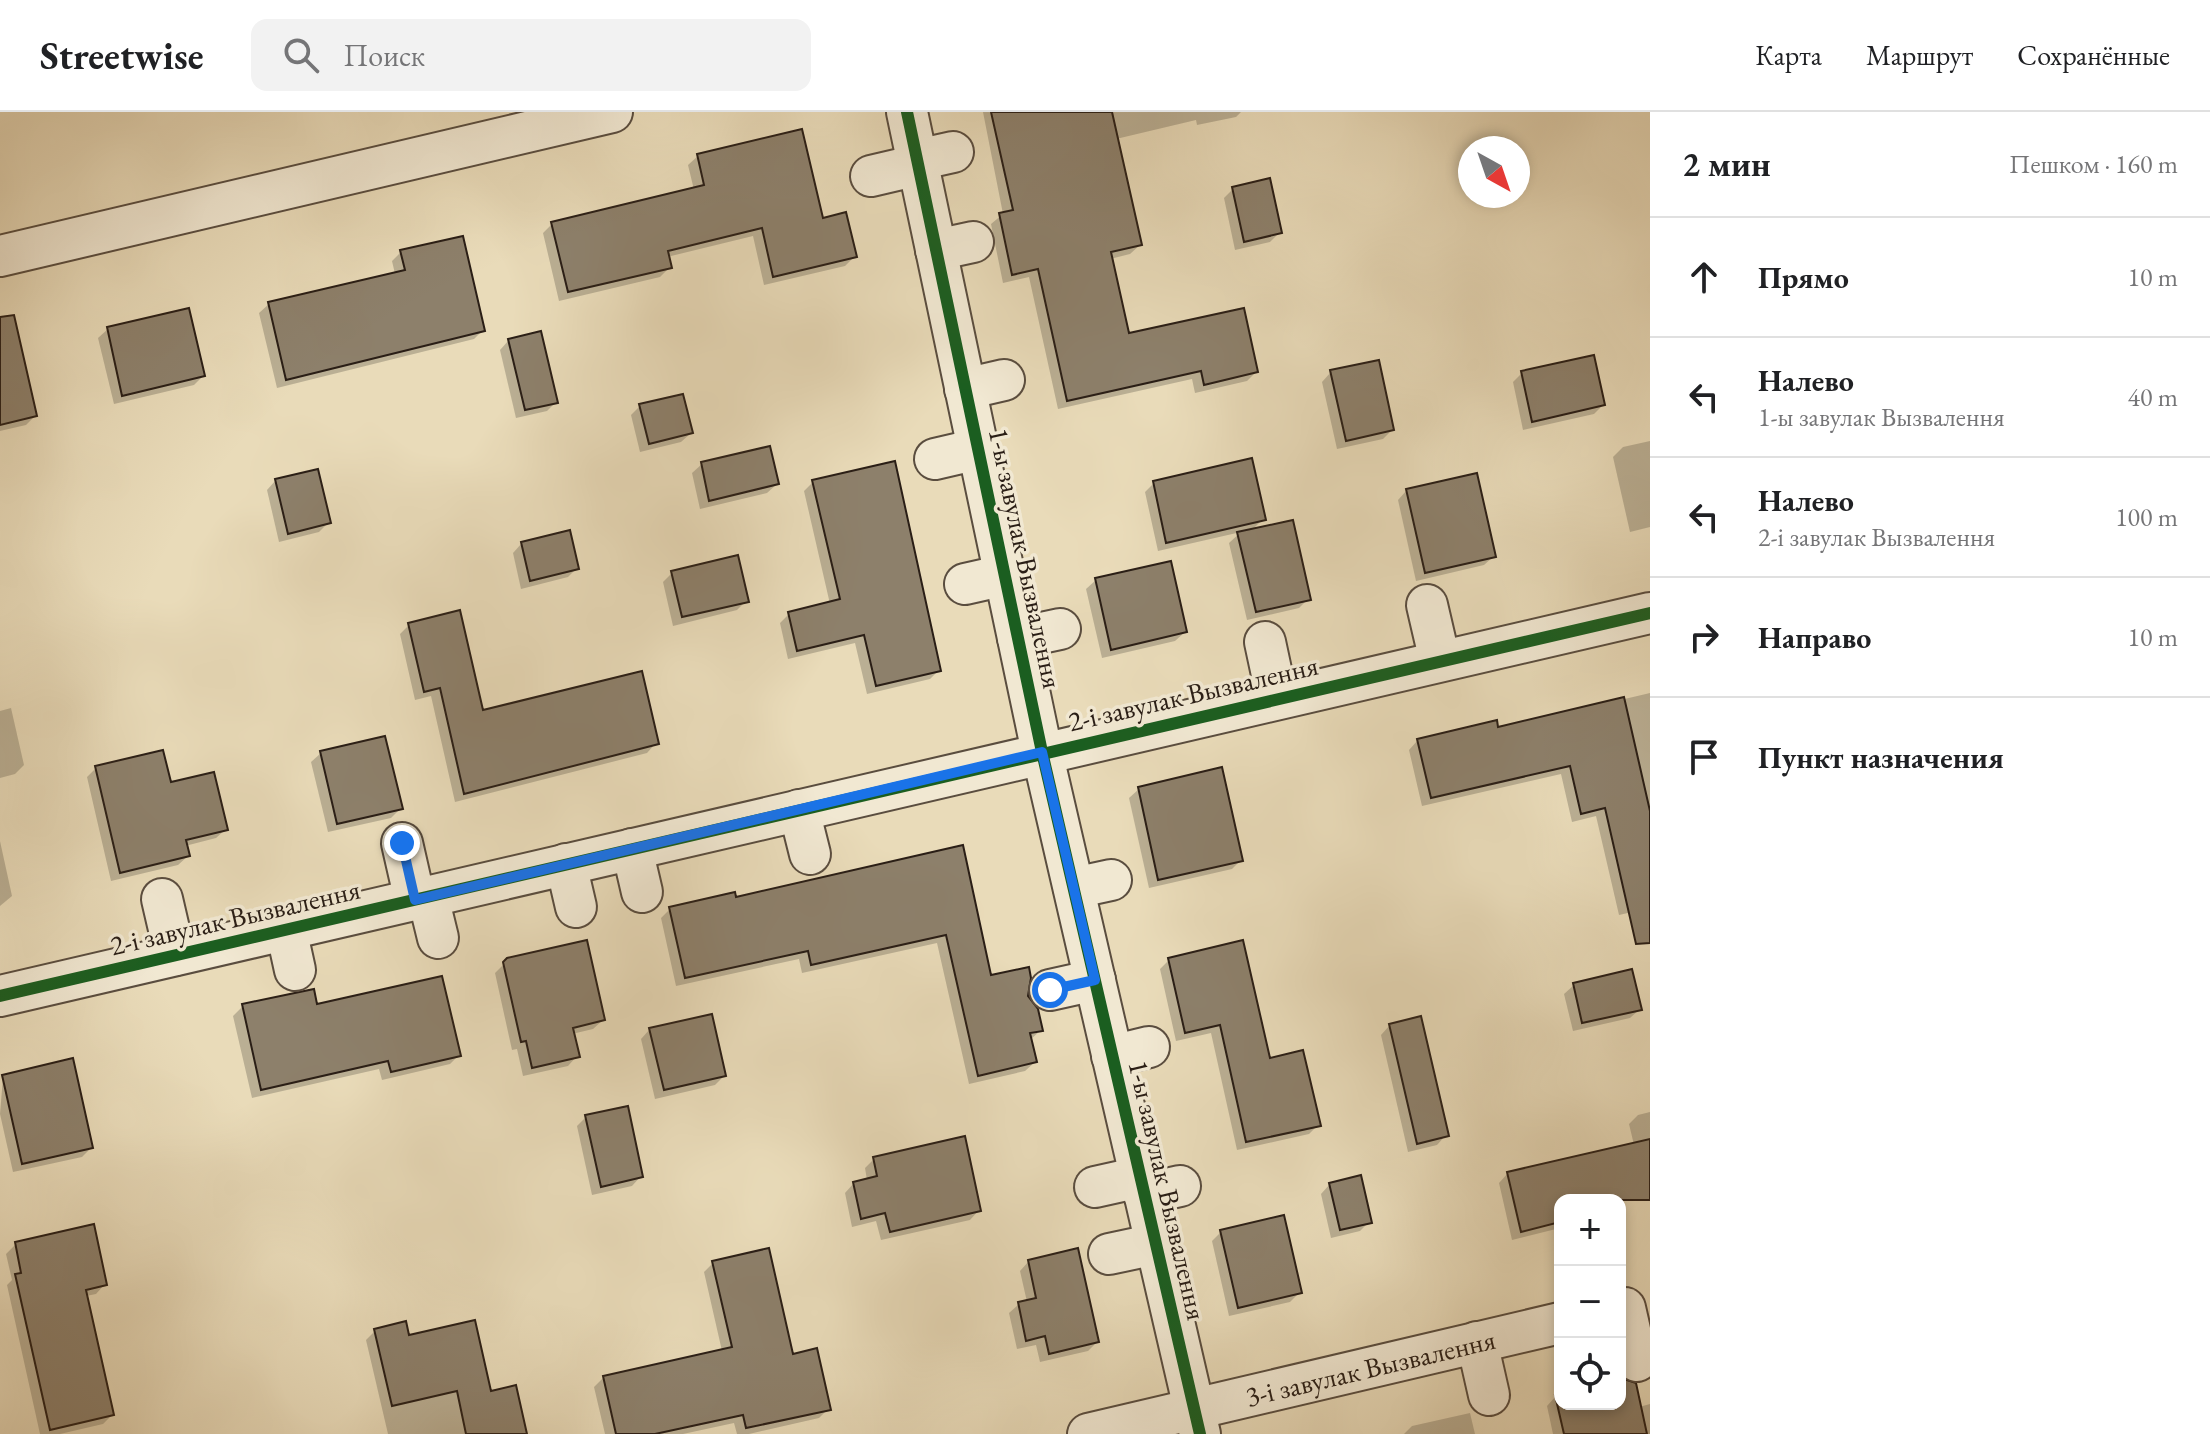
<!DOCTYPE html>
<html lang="ru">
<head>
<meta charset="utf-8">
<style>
  body { margin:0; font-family:"EB Garamond",serif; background:#f2f2f2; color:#202124 }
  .controls { position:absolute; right:24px; bottom:24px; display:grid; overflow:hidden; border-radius:16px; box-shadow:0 4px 12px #0003 }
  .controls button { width:72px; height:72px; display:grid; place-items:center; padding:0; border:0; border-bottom:2px solid #e0e0e0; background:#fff; color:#202124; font:40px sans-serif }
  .compass { position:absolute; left:1458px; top:24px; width:72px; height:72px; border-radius:50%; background:#fff; box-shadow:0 4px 12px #0003; rotate:140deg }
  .stop { position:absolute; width:24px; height:24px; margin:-18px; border:6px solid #1a73e8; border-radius:50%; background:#fff }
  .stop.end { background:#1a73e8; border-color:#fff; box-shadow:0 2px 8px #0008 }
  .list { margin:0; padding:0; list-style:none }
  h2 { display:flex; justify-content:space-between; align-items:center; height:104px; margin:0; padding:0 32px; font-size:34px }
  h2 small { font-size:26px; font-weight:400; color:#757577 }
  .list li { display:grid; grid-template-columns:52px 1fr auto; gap:24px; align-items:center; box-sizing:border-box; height:120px; padding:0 32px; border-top:2px solid #e0e0e0 }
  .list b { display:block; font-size:30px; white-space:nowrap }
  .list p { margin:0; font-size:26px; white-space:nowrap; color:#757577 }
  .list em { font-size:26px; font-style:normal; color:#757577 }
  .icon { flex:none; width:44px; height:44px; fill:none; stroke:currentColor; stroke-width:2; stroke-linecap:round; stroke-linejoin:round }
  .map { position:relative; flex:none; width:1650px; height:1322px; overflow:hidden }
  header { display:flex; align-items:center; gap:48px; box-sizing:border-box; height:112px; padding:0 40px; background:#fff; border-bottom:2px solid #e0e0e0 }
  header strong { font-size:38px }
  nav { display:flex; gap:44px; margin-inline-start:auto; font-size:28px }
  .search { width:560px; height:72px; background:#f2f2f2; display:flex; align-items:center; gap:20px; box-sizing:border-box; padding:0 28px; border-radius:16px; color:#757577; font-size:30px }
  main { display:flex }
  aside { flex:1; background:#fff }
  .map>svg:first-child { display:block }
</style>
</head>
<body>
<header>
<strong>Streetwise</strong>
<div class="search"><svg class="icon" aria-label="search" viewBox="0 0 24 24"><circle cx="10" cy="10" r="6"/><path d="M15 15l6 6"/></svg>Поиск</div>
<nav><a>Карта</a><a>Маршрут</a><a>Сохранённые</a></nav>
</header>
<main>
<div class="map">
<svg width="1650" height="1322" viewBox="0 0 1650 1322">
  <rect width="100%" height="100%" fill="#e9dbb9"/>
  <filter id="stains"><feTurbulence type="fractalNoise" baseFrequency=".0025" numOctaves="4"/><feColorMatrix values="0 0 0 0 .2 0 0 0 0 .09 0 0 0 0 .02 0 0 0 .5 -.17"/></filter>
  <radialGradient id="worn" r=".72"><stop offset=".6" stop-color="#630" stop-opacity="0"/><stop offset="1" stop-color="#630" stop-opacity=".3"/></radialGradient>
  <g fill="#0003">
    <polygon points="983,0 1241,0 1236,5 1197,13 1196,8 1116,27 1140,133 1130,142 1110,147 1127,223 1256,260 1247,269 1195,281 1192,267 1058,297 1029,165 1003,171 991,112 1003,102"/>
    <polygon points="698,44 821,109 854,145 845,154 764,173 753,124 667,145 670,155 660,165 559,189 543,121 552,112 694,78 688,53"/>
    <polygon points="1233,77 1280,120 1270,130 1235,138 1224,86"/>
    <polygon points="401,140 483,218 474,227 277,276 259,201 269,192 395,162 392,149"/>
    <polygon points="108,217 203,264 194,273 114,292 98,226"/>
    <polygon points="509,228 556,290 547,299 516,306 500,238"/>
    <polygon points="0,252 35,304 26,313 0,319"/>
    <polygon points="1331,260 1392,318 1383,327 1337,337 1322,270"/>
    <polygon points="1522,261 1603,293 1594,302 1523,318 1513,270"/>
    <polygon points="640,294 691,321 681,330 640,340 631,303"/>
    <polygon points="1650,329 1650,415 1630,420 1613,345 1623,335"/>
    <polygon points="702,352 777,372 767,381 700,397 692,361"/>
    <polygon points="276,368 328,411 319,420 279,430 267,378"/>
    <polygon points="813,370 939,558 930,567 867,582 855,531 788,547 780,511 789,502 830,492 804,379"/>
    <polygon points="1154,371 1263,407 1251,419 1308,487 1299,496 1247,508 1229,431 1241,420 1158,439 1145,380"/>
    <polygon points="1407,378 1494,444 1484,453 1416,469 1398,388"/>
    <polygon points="522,431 577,456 568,465 521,477 513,441"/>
    <polygon points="672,461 746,489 737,498 673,514 663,470"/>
    <polygon points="1096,468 1185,520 1175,529 1102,546 1086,477"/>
    <polygon points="409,513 482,601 656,631 647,641 455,690 431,584 415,588 400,522"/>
    <polygon points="1650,581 1650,796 1619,803 1596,704 1572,710 1561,662 1422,694 1409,638 1418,628 1497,617"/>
    <polygon points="11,596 24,653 15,662 0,666 0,599"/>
    <polygon points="321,641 401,696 391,706 328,720 311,650"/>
    <polygon points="96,656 169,672 226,717 216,726 185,734 188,744 178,753 111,769 87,665"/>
    <polygon points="1139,677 1241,748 1232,757 1149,776 1129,686"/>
    <polygon points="0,729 12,784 0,794"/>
    <polygon points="961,736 990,866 1026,884 1041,918 1030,928 1035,950 1025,959 969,972 937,831 802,861 799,847 676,874 661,806 670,797 735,787"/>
    <polygon points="508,848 603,908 593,917 572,922 577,944 568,954 523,964 517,937 512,938 495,861"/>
    <polygon points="1169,848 1269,948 1318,1013 1309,1022 1237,1038 1211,921 1176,929 1160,857"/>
    <polygon points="1574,873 1640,897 1630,906 1573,919 1564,882"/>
    <polygon points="243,894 316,894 459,943 450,952 382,968 379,957 252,986 233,904"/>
    <polygon points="1390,913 1446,1023 1437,1033 1408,1040 1381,923"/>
    <polygon points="650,917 724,964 715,973 655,987 641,927"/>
    <polygon points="3,965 91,1036 82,1045 13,1060 0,1002"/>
    <polygon points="1650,1000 1650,1080 1615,1088 1560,1088 1560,1116 1512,1128 1499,1071 1508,1061 1634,1033 1629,1012 1638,1003"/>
    <polygon points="586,1005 641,1064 632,1074 592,1083 577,1014"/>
    <polygon points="874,1047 979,1098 970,1108 881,1128 876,1109 852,1115 845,1081 854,1071 867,1068 865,1056"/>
    <polygon points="1330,1072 1369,1110 1360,1119 1331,1126 1321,1082"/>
    <polygon points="1221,1120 1300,1180 1290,1190 1229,1204 1212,1129"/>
    <polygon points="16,1132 105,1172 96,1182 86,1184 112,1303 103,1312 60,1322 40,1322 7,1173 12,1168 6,1142"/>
    <polygon points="1029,1149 1097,1230 1088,1239 1040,1250 1036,1233 1017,1237 1009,1201 1019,1192 1027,1190 1020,1159"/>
    <polygon points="713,1151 792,1244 828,1297 819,1306 749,1322 737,1322 734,1311 683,1322 605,1322 594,1275 604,1265 722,1239 704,1160"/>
    <polygon points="375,1219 408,1226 489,1281 525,1322 388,1322 366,1228"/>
    <polygon points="1620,1270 1639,1295 1650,1292 1650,1322 1553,1322 1547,1294 1556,1284 1560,1284 1560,1292 1620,1292"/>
    <polygon points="1470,1301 1475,1322 1404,1322 1412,1314"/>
  </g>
  <g fill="#8d806b" stroke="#2a1e16" stroke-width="2">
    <polygon points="991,0 1112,0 1142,133 1111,140 1129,221 1244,196 1258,260 1204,273 1201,259 1067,289 1038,157 1012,163 999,101 1013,98"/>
    <polygon points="802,17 823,106 846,100 857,145 773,165 762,116 668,139 672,156 568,180 551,110 704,73 697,42"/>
    <polygon points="1270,66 1282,121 1244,130 1232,75"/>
    <polygon points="463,124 485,219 286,268 268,190 405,158 400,138"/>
    <polygon points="189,196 205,264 122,284 107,215"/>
    <polygon points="14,203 37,304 0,313 0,205"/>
    <polygon points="541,219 558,291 525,298 508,227"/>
    <polygon points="1594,243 1605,293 1532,310 1521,259"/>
    <polygon points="1379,248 1394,318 1346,329 1330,258"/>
    <polygon points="683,282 693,321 649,332 639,292"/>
    <polygon points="770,334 779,372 709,389 701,350"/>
    <polygon points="1252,346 1266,408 1166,431 1153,369"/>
    <polygon points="895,349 941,559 876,574 864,523 797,539 788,500 840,487 812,368"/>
    <polygon points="318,357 331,411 288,422 275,367"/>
    <polygon points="1477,361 1496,445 1425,461 1406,377"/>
    <polygon points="1293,408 1311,488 1256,500 1237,420"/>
    <polygon points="570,418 579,457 530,469 521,430"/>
    <polygon points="738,443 749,490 682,505 671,459"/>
    <polygon points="1171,449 1187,520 1111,538 1095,466"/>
    <polygon points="460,498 483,598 642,559 659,632 464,682 440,576 424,580 408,511"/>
    <polygon points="1624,585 1650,699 1650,831 1636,832 1605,696 1581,702 1570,654 1431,686 1417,627 1497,608 1498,615"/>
    <polygon points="385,624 403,697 337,712 320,639"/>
    <polygon points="163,638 171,670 214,660 228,718 186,728 190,744 120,761 95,654"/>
    <polygon points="1222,655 1243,749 1158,768 1138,675"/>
    <polygon points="963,733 991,863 1029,855 1031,866 1028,884 1038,897 1043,919 1030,921 1037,950 978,964 946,823 811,853 808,839 685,866 669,795 735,780 736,785"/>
    <polygon points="587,828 605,908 573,916 580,945 532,956 526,929 521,930 503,850 507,846"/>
    <polygon points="1243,828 1270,946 1303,938 1321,1014 1246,1030 1220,913 1185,921 1168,846"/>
    <polygon points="1632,857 1642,898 1582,911 1573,871"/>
    <polygon points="442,864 461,944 391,960 388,949 261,978 242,892 314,877 317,892"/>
    <polygon points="712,902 726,964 664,978 649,916"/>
    <polygon points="1421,904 1449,1024 1417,1032 1389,912"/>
    <polygon points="73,946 93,1036 22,1052 2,963"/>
    <polygon points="628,994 643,1065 601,1075 585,1003"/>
    <polygon points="965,1024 981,1099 890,1120 885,1101 861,1107 853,1070 877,1064 873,1045"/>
    <polygon points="1650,1027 1650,1088 1560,1088 1560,1110 1521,1120 1507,1060"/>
    <polygon points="1361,1063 1372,1111 1340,1118 1329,1071"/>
    <polygon points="1284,1103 1302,1181 1238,1196 1220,1118"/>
    <polygon points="94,1112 107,1173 86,1178 114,1303 50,1318 15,1162 21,1161 15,1130"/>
    <polygon points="769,1136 793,1242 817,1236 831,1298 746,1316 743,1303 655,1322 616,1322 603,1264 732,1235 712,1149"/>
    <polygon points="1078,1136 1099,1230 1049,1242 1045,1224 1026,1229 1018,1190 1036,1186 1028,1148"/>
    <polygon points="475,1208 491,1279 516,1273 527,1322 466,1322 457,1279 392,1294 374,1217 406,1209 409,1223"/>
    <polygon points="1624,1267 1636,1271 1647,1322 1564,1322 1555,1283 1560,1282 1560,1292 1620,1292 1620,1268"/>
  </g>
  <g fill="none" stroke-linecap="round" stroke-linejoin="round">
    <defs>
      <g id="minor">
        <polyline points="907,0 1042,640 1200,1322"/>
        <polyline points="917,48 953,40"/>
        <polyline points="871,64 918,53"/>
        <polyline points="936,138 973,130"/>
        <polyline points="0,144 612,0"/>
        <polyline points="965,277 1004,268"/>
        <polyline points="935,347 978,337"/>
        <polyline points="965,472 1005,463"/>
        <polyline points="1427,493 1440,549"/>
        <polyline points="1018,526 1060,517"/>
        <polyline points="1265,530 1277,586"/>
        <polyline points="799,698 810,742"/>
        <polyline points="402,731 415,788"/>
        <polyline points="632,737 642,780"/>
        <polyline points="566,752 576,795"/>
        <polyline points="1074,776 1111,768"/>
        <polyline points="428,785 438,826"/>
        <polyline points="162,787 175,843"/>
        <polyline points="286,817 295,858"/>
        <polyline points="1050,878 1095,868"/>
        <polyline points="0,884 1650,501"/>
        <polyline points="1112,944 1149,935"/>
        <polyline points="1095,1075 1140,1065"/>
        <polyline points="1144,1082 1180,1074"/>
        <polyline points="1109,1142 1156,1132"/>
        <polyline points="1625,1196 1637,1249"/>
        <polyline points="1477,1230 1489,1283"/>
        <path id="s1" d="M1088 1322 1560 1211"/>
      </g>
    </defs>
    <use href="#minor" stroke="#5a4d3f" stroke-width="44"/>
    <use href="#minor" stroke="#f1e8d2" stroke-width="40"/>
    <defs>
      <g id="cycleway">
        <polyline points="907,0 1042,640 1200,1322"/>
        <polyline points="0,884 1650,501"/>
      </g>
    </defs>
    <use href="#cycleway" stroke="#f1e8d2" stroke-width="17"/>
    <use href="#cycleway" stroke="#1b5e20" stroke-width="12"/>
  </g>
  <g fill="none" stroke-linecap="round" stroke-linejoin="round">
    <polyline stroke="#1a73e8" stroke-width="10" points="402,731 415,788 1042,640 1095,868 1050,878"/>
  </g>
  <g text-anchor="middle" stroke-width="7" stroke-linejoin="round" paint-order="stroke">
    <g font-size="28" fill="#2a1e16" stroke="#f1e8d2">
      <text transform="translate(1026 446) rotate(78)" y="10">1-ы завулак Вызвалення</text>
      <text transform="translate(1193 581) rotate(-13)" y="10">2-і завулак Вызвалення</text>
      <text transform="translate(235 805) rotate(-13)" y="10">2-і завулак Вызвалення</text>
      <text transform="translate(1168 1078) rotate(77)" y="10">1-ы завулак Вызвалення</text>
      <text dy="10" stroke="none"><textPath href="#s1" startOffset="290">3-і завулак Вызвалення</textPath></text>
    </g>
  </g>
  <rect width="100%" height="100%" filter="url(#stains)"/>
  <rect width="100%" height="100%" fill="url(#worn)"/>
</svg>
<div class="controls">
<button>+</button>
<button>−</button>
<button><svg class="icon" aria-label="locate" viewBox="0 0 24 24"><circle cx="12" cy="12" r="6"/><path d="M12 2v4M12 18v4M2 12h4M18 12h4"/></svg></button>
</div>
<svg class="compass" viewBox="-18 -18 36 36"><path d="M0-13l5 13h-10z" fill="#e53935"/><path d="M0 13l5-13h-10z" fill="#757577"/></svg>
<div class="stop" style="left:1050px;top:878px"></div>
<div class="stop end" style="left:402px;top:731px"></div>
</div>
<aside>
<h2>2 мин<small>Пешком · 160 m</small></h2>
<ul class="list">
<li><svg class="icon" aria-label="ahead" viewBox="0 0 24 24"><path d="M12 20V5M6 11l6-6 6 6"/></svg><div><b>Прямо</b></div><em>10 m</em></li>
<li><svg class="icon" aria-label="left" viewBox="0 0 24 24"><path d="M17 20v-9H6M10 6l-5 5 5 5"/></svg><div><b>Налево</b><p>1-ы завулак Вызвалення</p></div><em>40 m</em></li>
<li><svg class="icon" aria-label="left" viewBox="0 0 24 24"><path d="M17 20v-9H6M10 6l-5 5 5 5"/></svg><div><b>Налево</b><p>2-і завулак Вызвалення</p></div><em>100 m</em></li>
<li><svg class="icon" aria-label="right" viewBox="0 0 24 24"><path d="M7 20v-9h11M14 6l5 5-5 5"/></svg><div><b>Направо</b></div><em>10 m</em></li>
<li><svg class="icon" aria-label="arrive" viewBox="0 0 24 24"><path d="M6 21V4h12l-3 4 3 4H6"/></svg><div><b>Пункт назначения</b></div></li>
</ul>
</aside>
</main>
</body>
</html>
